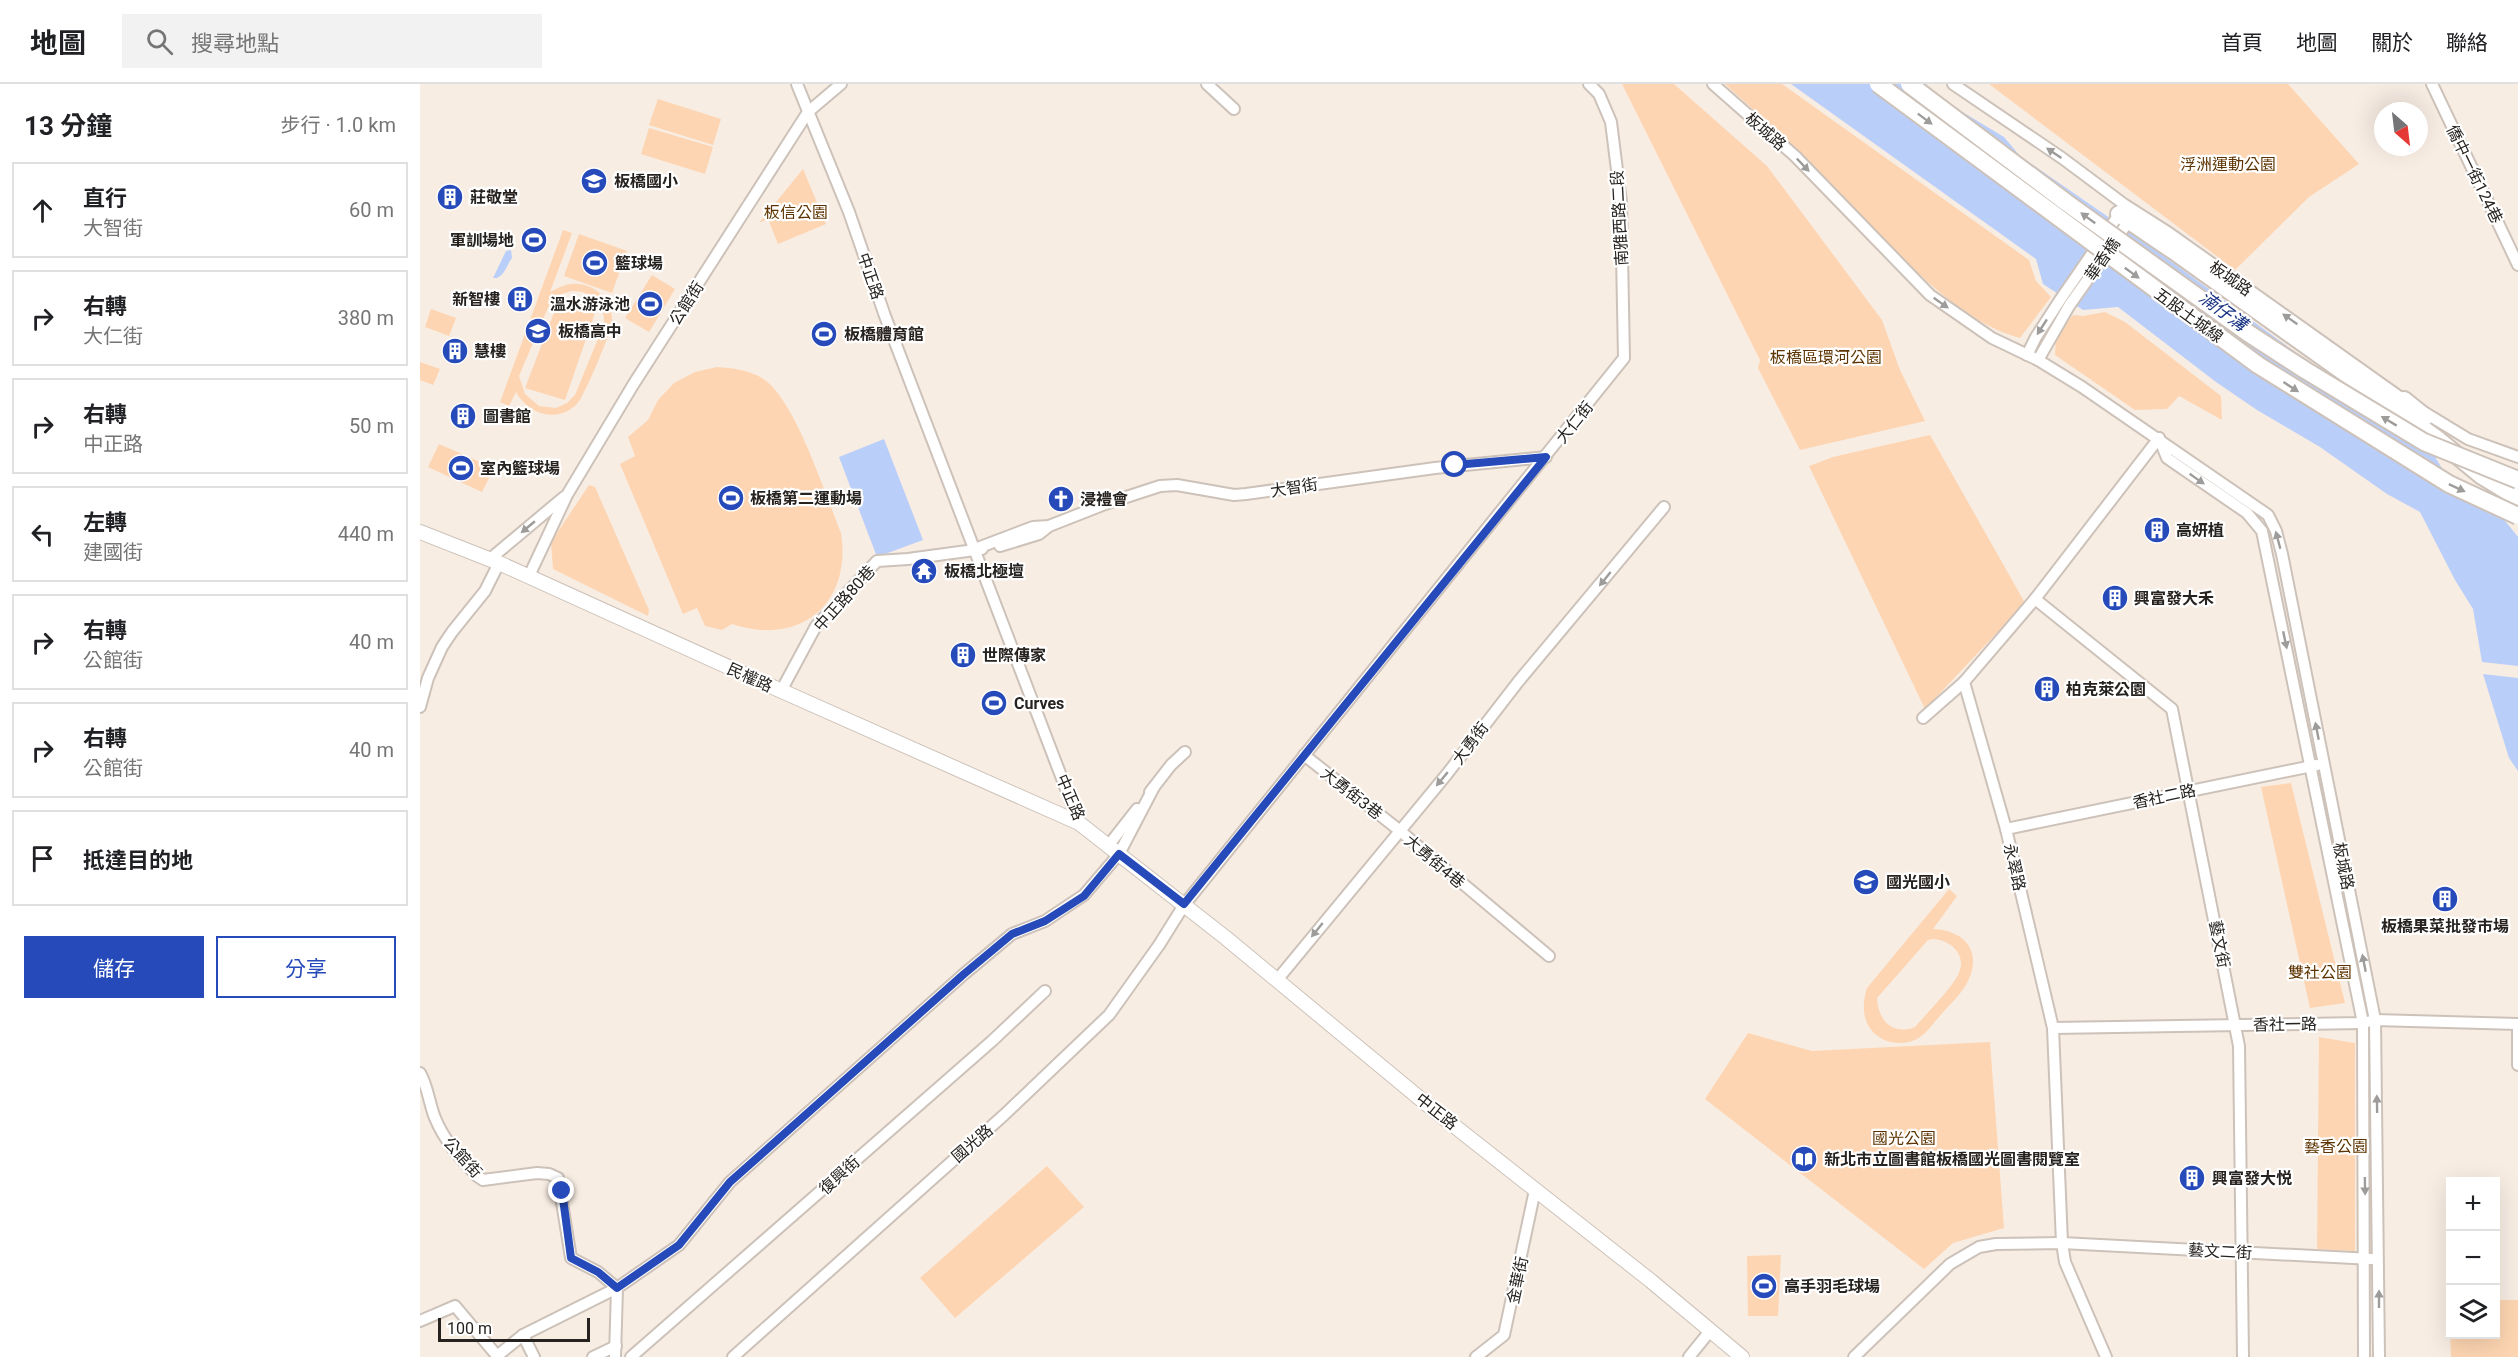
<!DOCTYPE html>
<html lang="zh-TW">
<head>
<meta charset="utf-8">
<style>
  body { margin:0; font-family:Roboto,"Noto Sans TC",sans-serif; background:#f2f2f2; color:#202124 }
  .controls { position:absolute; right:18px; bottom:18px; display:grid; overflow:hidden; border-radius:0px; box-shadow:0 6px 24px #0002 }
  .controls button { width:54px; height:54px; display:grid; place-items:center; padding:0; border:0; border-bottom:2px solid #e0e0e0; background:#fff; color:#202124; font:30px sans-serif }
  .compass { position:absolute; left:1954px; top:18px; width:54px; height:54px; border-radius:50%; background:#fff; box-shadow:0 6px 24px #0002; rotate:152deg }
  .scale { position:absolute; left:18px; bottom:15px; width:152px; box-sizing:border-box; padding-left:6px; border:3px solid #26221f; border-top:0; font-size:16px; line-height:21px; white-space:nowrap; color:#26221f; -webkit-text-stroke:4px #fff; paint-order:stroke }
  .stop { position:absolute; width:18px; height:18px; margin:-14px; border:4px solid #264ab9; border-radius:50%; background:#fff }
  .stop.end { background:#264ab9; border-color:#fff; box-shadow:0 2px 6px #0008 }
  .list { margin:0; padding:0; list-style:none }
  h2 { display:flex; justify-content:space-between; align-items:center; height:78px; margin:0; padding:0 24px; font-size:26px }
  h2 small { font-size:20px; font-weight:400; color:#757577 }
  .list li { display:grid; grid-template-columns:39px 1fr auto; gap:18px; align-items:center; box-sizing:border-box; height:96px; margin:0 12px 12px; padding:0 12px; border:2px solid #e0e0e0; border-radius:0px }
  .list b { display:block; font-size:22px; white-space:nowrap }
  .list p { margin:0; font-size:20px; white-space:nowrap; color:#757577 }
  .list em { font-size:20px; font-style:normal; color:#757577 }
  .actions { display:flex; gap:12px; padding:18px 24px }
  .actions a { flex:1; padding:14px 0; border:2px solid #264ab9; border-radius:0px; text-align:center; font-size:21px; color:#264ab9 }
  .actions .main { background:#264ab9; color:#fff }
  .icon { flex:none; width:33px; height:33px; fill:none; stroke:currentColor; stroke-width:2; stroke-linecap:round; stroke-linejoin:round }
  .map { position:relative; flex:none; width:2098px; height:1273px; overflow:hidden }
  header { display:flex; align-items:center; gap:36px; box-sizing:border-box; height:84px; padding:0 30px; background:#fff; border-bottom:2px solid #e0e0e0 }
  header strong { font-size:28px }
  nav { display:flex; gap:33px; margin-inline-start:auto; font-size:21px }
  .search { width:420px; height:54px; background:#f2f2f2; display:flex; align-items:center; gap:15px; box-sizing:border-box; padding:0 21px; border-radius:0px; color:#757577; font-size:22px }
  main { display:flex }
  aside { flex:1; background:#fff }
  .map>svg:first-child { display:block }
</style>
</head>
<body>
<header>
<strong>地圖</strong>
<div class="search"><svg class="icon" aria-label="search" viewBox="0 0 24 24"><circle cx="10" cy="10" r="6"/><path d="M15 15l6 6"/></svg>搜尋地點</div>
<nav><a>首頁</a><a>地圖</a><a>關於</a><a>聯絡</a></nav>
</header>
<main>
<aside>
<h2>13 分鐘<small>步行 · 1.0 km</small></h2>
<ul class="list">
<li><svg class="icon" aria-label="ahead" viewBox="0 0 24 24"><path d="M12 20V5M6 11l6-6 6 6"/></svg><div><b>直行</b><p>大智街</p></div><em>60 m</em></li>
<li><svg class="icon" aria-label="right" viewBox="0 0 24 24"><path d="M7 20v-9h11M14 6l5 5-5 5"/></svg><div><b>右轉</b><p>大仁街</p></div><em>380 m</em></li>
<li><svg class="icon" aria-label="right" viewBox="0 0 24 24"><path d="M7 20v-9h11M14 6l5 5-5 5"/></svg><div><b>右轉</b><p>中正路</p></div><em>50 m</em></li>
<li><svg class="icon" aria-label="left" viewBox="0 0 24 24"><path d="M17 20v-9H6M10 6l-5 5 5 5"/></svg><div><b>左轉</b><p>建國街</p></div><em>440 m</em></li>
<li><svg class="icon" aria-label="right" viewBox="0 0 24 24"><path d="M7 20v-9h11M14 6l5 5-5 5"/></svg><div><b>右轉</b><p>公館街</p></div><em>40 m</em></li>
<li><svg class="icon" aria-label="right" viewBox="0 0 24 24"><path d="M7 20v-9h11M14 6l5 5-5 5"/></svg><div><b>右轉</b><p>公館街</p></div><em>40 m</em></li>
<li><svg class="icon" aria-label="arrive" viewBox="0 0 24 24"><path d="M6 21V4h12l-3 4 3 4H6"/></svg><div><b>抵達目的地</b></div></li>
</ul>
<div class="actions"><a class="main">儲存</a><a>分享</a></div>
</aside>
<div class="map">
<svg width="2098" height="1273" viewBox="0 0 2098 1273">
  <rect width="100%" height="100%" fill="#f8ede3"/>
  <g fill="#fdd5b2" fill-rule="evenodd">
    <polygon points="1202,0 1254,0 1347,82 1462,236 1480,286 1505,337 1380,366 1338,284 1340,276"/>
    <path d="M1305 0H1362L1609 176 1616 197 1631 213 1600 254C1531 236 1468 157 1418 107 1381 70 1344 35 1305 0Z"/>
    <polygon points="1569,0 1868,0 1939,80 1889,113 1815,186"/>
    <polygon points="238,15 301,35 293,61 229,41"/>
    <polygon points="229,44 293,63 285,90 221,70"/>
    <polygon points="383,85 406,140 358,160 348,135 339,139"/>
    <path d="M143 146 152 149 130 208C136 205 143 201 151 200 173 197 194 216 192 239 190 250 165 312 157 320 137 340 108 330 96 308L89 322 80 318ZM151 207C172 206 185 219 184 240L155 311 147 319 136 324 119 322 105 310 99 292 130 219 139 211Z"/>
    <polygon points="105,147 126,153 122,165 101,159"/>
    <polygon points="159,150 207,167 192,209 144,192"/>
    <polygon points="232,191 255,205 229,248 205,234"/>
    <polygon points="140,213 176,226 145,316 105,304"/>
    <polygon points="11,225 36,234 29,252 5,243"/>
    <polygon points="1685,228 1705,238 1801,312 1802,336 1759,312 1747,325 1715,326 1635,271 1636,252 1653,231 1663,232"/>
    <polygon points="0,278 20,285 13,301 0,296"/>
    <path d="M297 283C313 284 328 286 342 294 375 314 405 410 421 449 432 520 380 563 312 540L302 546 285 542 277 524 263 530 200 380 215 372 208 353 228 336 238 316 254 299 275 288Z"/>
    <polygon points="1510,351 1605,519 1505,625 1389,382 1413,373"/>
    <polygon points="19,360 74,384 62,408 8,383"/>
    <polygon points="169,401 175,403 229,526 228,532 133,485 131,458"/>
    <polygon points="1871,699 1925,919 1890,924 1841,703"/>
    <path d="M1529 805 1537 812 1513 845C1543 846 1563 866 1548 897 1542 910 1528 922 1519 933 1513 939 1507 949 1500 953 1486 963 1464 960 1453 948 1442 936 1442 919 1447 904ZM1513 855C1531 856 1548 871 1538 891 1530 906 1507 929 1495 943 1472 952 1458 936 1457 914L1508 856Z"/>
    <polygon points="1328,949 1392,967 1570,958 1584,1144 1533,1159 1504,1185 1285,1015"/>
    <polygon points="1899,953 1935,959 1935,1167 1897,1165"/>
    <polygon points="627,1082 664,1123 535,1234 500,1194"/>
    <polygon points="1361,1171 1358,1232 1328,1232 1327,1172"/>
    <polygon points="2076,1216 2098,1216 2098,1273 2031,1273 2029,1218 2030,1218 2030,1250 2076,1250"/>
  </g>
  <g fill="#bacefa">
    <polygon points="1371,0 1496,0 1584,53 1600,72 1723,157 1889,278 1909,290 1951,329 2014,371 2040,414 2082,433 2098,453 2098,582 2062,578 2053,525 2035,496 2000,428 1967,410 1900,363 1837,326 1796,298 1698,223 1663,226 1623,200 1616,175"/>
    <path d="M91 166 92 174C86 182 86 189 77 194H73L86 167Z"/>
    <polygon points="464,355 503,456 457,473 419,373"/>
    <polygon points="2063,590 2098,594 2098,687 2089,674"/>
  </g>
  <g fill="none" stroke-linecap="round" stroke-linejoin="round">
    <defs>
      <g id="minor">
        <polyline points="377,0 429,128 465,232 659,739"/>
        <polyline points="787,0 814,25"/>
        <polyline points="1293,0 1375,72 1510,211 1572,254 1618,276 1662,303 1848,431 1856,447 1862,470 1955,936 1959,1273"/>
        <polyline points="1533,0 1642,74 1705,121 1749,149 1984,316 2048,355 2098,373"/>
        <polyline points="2012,0 2098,181"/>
        <polyline points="1607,271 1616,253 1640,216 1702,126"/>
        <polyline points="1618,276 1649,222 1711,134"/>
        <polyline points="1739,354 1747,374 1827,429 1842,447 1943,939 1944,1273"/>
        <polyline points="580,462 619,450 629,442"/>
        <polyline points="555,465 613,443 629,442 685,420 740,402 757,401 814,411 826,410 1015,384 1126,373"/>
        <polyline points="70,475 144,413"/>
        <polyline points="109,492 147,411 213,301 388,28 421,0"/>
        <polyline points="1615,515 1752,625 1819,962 1823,1273"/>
        <polyline points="361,607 396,542 457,477 488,475 562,465"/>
        <polyline points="0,623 8,594 22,563 32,548 65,507 79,479"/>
        <polyline points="1503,634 1544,598"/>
        <polyline points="884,671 979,746 1129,872"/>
        <polyline points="730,708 751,681 765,668"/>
        <polyline points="1586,745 1897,681"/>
        <polyline points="688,762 717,725"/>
        <polyline points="857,896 1027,690 1098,598 1244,423"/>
        <polyline points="2098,940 2098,981"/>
        <polyline points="1633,944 1943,939 1955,936 2098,940"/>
        <path d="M0 989C8 1003 9 1019 15 1034 25 1058 40 1074 57 1092L63 1096 117 1089 129 1090 138 1094 151 1174 178 1188 197 1204 195 1273"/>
        <polyline points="0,1237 35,1222 78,1273"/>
        <polyline points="103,1251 114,1273"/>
        <polyline points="77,1272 103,1251 197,1204 259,1161 310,1098 544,890 592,850 625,837 664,811 699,770 734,703"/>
        <polyline points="173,1273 196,1262"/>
        <polyline points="211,1273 572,957 625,907"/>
        <polyline points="313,1273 584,1031 689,931 739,861 764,821 1204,274 1201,118 1191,38 1179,10 1169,0"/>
        <polyline points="1056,1273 1084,1251 1115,1106"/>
        <polyline points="1269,1273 1290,1247"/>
        <polyline points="1434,1273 1530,1180 1559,1163 1576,1160 1642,1159 1952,1175"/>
        <polyline points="1686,1273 1645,1178 1642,1159 1633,944 1586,745 1544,598 1615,515 1739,354"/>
      </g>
      <polyline id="major" points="0,448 79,479 346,600 659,739 806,854 1009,1022 1231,1197 1322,1273"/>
      <g id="highway">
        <polyline points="1699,130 1758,170 2016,354 2062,392 2098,414"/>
        <polyline points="1984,316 2005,333"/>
      </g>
    </defs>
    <use href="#minor" stroke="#cdc2b9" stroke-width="14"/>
    <use href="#major" stroke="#cdc2b9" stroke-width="16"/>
    <use href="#highway" stroke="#cdc2b9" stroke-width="20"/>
    <use href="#minor" stroke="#fff" stroke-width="10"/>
    <use href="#major" stroke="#fff" stroke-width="14"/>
    <use href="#highway" stroke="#fff" stroke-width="16"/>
    <defs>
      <g id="highway-bridge">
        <polyline points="1458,0 1838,281 2029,400 2098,432"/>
        <polyline points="1489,0 1647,119 1828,249 1885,286 2004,358 2098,396"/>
      </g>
    </defs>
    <use href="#highway-bridge" stroke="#cdc2b9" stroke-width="20" stroke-linecap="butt"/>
    <use href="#highway-bridge" stroke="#fff" stroke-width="16"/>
  </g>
  <defs><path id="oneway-solid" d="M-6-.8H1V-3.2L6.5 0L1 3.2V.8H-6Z" transform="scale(1.5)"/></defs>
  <g fill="#9d9c9a">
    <use href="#oneway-solid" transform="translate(1505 35) rotate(37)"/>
    <use href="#oneway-solid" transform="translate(1634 69) rotate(-146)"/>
    <use href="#oneway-solid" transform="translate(1383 81) rotate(46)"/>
    <use href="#oneway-solid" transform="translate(1668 134) rotate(-144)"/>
    <use href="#oneway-solid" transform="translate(1712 189) rotate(36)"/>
    <use href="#oneway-solid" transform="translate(1521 219) rotate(35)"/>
    <use href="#oneway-solid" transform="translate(1870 235) rotate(-145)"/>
    <use href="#oneway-solid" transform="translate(1622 243) rotate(123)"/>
    <use href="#oneway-solid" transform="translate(1871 303) rotate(33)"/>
    <use href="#oneway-solid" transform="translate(1969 337) rotate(-149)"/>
    <use href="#oneway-solid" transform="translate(1777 395) rotate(35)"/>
    <use href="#oneway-solid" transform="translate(2037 404) rotate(25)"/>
    <use href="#oneway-solid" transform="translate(108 443) rotate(140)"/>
    <use href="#oneway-solid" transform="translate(1858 456) rotate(-105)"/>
    <use href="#oneway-solid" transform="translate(1185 495) rotate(129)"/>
    <use href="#oneway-solid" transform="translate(1865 556) rotate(78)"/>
    <use href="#oneway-solid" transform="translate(1897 647) rotate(-101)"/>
    <use href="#oneway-solid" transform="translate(1022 695) rotate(130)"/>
    <use href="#oneway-solid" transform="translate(897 846) rotate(129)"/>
    <use href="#oneway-solid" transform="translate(1944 879) rotate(-101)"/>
    <use href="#oneway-solid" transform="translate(1957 1020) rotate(-91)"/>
    <use href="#oneway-solid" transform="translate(1945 1102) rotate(89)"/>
    <use href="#oneway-solid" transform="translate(1959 1215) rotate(-90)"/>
  </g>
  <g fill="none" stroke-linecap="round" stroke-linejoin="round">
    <polyline stroke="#264ab9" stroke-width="8" points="142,1107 151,1174 178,1188 197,1204 259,1161 310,1098 544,890 592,850 625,837 664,812 699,770 764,820 1126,373 1035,381"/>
  </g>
  <defs>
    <symbol id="school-disc" viewBox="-11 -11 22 22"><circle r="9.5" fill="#264ab9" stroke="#fff"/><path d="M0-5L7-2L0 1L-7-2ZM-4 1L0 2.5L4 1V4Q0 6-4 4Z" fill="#fff"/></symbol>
    <symbol id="building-disc" viewBox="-11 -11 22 22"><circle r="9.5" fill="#264ab9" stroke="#fff"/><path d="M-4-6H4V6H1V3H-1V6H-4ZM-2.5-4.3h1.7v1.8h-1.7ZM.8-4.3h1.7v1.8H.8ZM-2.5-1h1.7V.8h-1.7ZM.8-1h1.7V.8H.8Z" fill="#fff"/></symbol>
    <symbol id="stadium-disc" viewBox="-11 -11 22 22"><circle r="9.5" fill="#264ab9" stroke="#fff"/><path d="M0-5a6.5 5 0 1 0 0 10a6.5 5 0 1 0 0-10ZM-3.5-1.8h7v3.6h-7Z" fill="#fff"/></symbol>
    <symbol id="church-disc" viewBox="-11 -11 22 22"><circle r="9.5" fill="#264ab9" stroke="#fff"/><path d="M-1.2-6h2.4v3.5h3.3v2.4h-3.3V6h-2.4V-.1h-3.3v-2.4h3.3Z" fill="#fff"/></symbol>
    <symbol id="temple-disc" viewBox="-11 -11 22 22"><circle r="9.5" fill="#264ab9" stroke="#fff"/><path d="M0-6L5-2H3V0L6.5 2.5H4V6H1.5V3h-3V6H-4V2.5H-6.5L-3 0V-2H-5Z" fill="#fff"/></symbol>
    <symbol id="library-disc" viewBox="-11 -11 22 22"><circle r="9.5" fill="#264ab9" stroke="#fff"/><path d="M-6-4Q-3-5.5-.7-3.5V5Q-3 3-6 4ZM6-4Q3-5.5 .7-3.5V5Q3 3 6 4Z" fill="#fff"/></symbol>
  </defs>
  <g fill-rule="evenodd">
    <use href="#school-disc" x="159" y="82" width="30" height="30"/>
    <use href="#building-disc" x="15" y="98" width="30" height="30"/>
    <use href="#stadium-disc" x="99" y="141" width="30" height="30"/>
    <use href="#stadium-disc" x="160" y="164" width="30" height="30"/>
    <use href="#building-disc" x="85" y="200" width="30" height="30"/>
    <use href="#stadium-disc" x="215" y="205" width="30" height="30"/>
    <use href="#school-disc" x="103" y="232" width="30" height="30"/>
    <use href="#stadium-disc" x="389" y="235" width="30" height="30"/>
    <use href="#building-disc" x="20" y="252" width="30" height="30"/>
    <use href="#building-disc" x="28" y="317" width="30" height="30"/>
    <use href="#stadium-disc" x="26" y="369" width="30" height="30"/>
    <use href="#stadium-disc" x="296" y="399" width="30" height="30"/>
    <use href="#church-disc" x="626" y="400" width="30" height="30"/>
    <use href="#building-disc" x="1722" y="431" width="30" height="30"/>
    <use href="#temple-disc" x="489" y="472" width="30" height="30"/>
    <use href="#building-disc" x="1680" y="499" width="30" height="30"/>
    <use href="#building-disc" x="528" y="556" width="30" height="30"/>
    <use href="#building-disc" x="1612" y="590" width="30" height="30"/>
    <use href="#stadium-disc" x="559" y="604" width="30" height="30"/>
    <use href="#school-disc" x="1431" y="783" width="30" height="30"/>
    <use href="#building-disc" x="2010" y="800" width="30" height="30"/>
    <use href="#library-disc" x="1369" y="1060" width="30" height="30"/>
    <use href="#building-disc" x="1757" y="1079" width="30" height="30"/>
    <use href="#stadium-disc" x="1329" y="1187" width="30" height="30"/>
  </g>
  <g text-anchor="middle" stroke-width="4.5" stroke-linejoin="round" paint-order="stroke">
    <g font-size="16" fill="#26221f" stroke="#fff">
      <text transform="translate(1346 47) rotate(41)" y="6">板城路</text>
      <text transform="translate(2055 90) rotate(64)" y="6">僑中一街124巷</text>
      <text transform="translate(1199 134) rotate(-93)" y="6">南雅西路二段</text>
      <text transform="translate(1682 175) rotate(-55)" y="6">華香橋</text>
      <text transform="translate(451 192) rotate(71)" y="6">中正路</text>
      <text transform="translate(1811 194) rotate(35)" y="6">板城路</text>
      <text transform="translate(266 219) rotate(-57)" y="6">公館街</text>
      <text transform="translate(1769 231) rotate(36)" y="6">五股土城線</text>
      <text transform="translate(1154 338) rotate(-51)" y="6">大仁街</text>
      <text transform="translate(874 403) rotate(-9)" y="6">大智街</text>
      <text transform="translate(424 514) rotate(-48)" y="6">中正路80巷</text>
      <text transform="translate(330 593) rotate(24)" y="6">民權路</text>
      <text transform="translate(1050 659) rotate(-53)" y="6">大勇街</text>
      <text transform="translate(932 709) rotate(38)" y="6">大勇街3巷</text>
      <text transform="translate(1744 712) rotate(-12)" y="6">香社二路</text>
      <text transform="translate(651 713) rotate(67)" y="6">中正路</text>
      <text transform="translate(1015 777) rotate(40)" y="6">大勇街4巷</text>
      <text transform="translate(1924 782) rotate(79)" y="6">板城路</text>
      <text transform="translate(1595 783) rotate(77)" y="6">永翠路</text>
      <text transform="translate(1800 860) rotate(79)" y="6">藝文街</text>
      <text transform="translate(1865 940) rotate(-1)" y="6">香社一路</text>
      <text transform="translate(1017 1027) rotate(38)" y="6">中正路</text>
      <text transform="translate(552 1059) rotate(-41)" y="6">國光路</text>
      <text transform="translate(43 1073) rotate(48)" y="6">公館街</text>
      <text transform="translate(419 1091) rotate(-42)" y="6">復興街</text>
      <text transform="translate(1800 1167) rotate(3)" y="6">藝文二街</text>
      <text transform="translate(1097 1196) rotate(-78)" y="6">金華街</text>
    </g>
    <g font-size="16" fill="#5d3401" stroke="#fff">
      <text x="1808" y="86">浮洲運動公園</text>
      <text x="376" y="134">板信公園</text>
      <text x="1406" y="279">板橋區環河公園</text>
      <text x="1900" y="894">雙社公園</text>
      <text x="1484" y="1060">國光公園</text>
      <text x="1916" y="1068">藝香公園</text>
    </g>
    <g font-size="16" font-weight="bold" fill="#26221f" stroke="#fff" text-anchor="start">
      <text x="194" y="103">板橋國小</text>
      <text x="50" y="119">莊敬堂</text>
      <text x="94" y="162" text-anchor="end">軍訓場地</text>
      <text x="195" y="185">籃球場</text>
      <text x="80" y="221" text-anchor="end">新智樓</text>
      <text x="210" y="226" text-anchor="end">溫水游泳池</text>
      <text x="138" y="253">板橋高中</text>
      <text x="424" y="256">板橋體育館</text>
      <text x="54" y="273">慧樓</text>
      <text x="63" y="338">圖書館</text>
      <text x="60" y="390">室內籃球場</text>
      <text x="330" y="420">板橋第二運動場</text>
      <text x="660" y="421">浸禮會</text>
      <text x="1756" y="452">高妍植</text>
      <text x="524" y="493">板橋北極壇</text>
      <text x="1714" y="520">興富發大禾</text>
      <text x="562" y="577">世際傳家</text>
      <text x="1646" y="611">柏克萊公園</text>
      <text x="594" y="625">Curves</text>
      <text x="1466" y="804">國光國小</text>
      <text x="2025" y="848" text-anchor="middle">板橋果菜批發市場</text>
      <text x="1404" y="1081">新北市立圖書館板橋國光圖書閱覽室</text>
      <text x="1792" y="1100">興富發大悦</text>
      <text x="1364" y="1208">高手羽毛球場</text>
    </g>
    <g font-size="18" font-style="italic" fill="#193383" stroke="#fff">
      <text transform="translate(1803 227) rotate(36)" y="6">湳仔溝</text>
    </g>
  </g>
</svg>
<div class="controls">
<button>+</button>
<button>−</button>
<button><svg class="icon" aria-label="layers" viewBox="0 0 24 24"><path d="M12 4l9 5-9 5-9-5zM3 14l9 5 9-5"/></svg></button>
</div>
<svg class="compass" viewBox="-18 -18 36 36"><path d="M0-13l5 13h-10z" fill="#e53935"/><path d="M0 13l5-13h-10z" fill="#757577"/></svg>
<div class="scale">100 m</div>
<div class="stop" style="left:1035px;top:381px"></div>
<div class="stop end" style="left:142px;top:1107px"></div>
</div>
</main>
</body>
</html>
